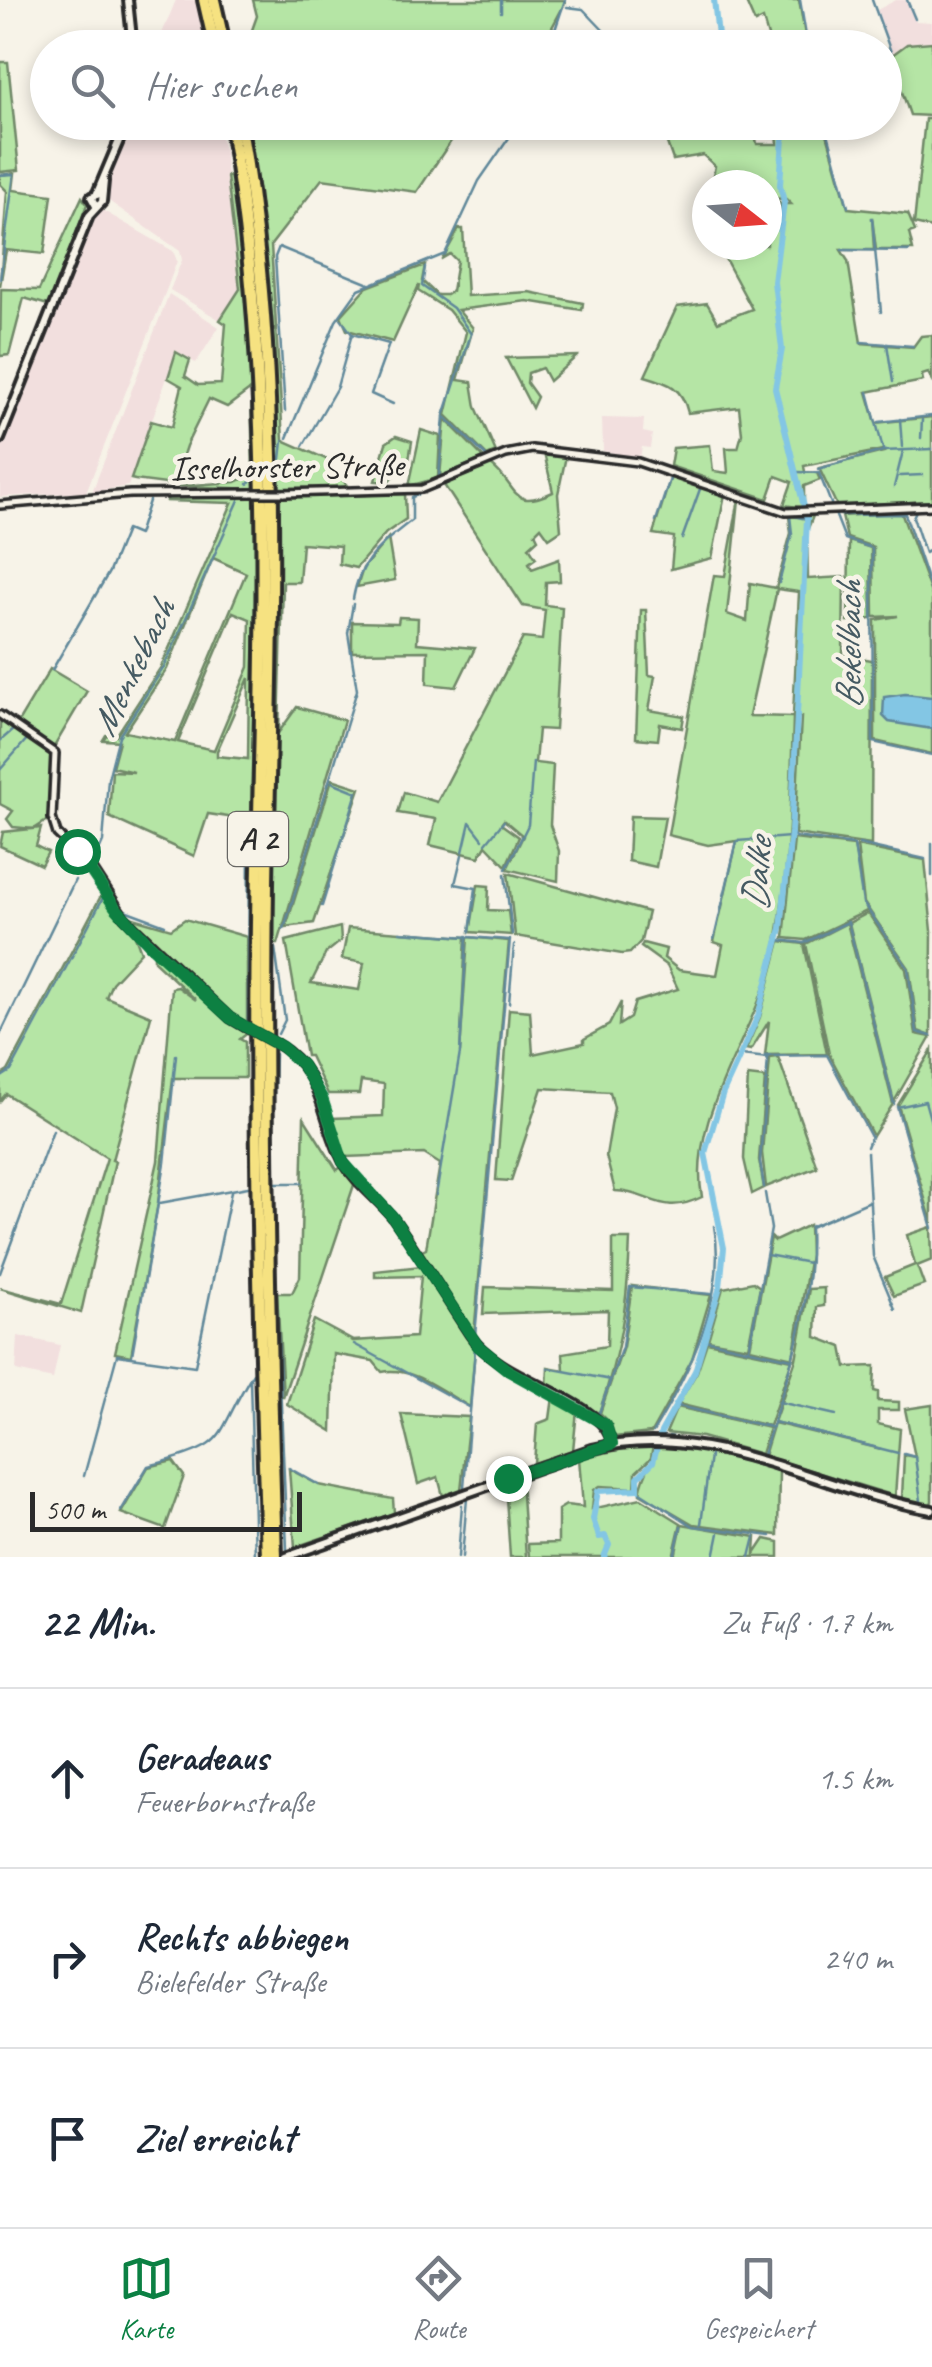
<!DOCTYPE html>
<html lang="de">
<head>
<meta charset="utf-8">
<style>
  body { margin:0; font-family:Caveat,sans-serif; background:#f2f2f3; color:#1f2937 }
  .compass { position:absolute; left:692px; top:170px; width:90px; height:90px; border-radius:50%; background:#fff; box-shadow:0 5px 15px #0003; rotate:107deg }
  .scale { position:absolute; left:30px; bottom:25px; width:272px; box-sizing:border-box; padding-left:10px; border:5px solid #2b2b2b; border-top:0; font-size:28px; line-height:35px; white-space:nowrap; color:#2b2b2b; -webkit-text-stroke:8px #f7f3e8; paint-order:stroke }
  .stop { position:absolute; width:30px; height:30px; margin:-22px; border:8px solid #0b8043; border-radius:50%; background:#fff }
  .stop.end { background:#0b8043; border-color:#fff; box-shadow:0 2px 10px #0008 }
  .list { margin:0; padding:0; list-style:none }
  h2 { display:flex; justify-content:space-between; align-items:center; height:130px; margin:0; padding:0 40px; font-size:42px }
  h2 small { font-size:32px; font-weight:400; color:#747a83 }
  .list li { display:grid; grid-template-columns:65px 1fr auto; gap:30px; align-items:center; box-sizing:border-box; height:180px; padding:0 40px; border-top:2px solid #e0e1e3 }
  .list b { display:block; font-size:38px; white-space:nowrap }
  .list p { margin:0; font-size:32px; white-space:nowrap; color:#747a83 }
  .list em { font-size:32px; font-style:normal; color:#747a83 }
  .icon { flex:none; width:55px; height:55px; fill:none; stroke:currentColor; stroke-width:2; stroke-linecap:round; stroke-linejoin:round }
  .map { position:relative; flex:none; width:932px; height:1557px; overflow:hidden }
  .search { position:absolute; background:#fff; box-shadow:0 5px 15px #0003; left:30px; right:30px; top:30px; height:110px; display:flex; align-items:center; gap:25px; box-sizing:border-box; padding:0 35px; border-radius:55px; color:#747a83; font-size:38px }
  .sheet { height:670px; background:#fff }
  nav { display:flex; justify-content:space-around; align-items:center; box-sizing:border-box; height:140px; border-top:2px solid #e0e1e3; background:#fff; font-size:28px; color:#747a83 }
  nav a { display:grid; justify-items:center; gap:5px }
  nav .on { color:#0b8043 }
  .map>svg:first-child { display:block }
</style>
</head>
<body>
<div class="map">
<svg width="932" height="1557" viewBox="0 0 932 1557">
  <rect width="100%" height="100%" fill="#f7f3e8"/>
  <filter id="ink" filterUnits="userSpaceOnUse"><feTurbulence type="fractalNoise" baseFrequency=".01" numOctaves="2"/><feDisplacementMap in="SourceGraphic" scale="20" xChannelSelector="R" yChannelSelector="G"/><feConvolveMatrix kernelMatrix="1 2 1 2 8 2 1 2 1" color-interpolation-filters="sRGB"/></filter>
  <g filter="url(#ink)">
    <g fill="#f2dfde">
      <polygon points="176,0 197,0 208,47 156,48"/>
      <polygon points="896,0 906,0 915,21 932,22 932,42 907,44 893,56 877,10"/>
      <polygon points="130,123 217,123 224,149 240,289 220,320 170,290 182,260 180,251 106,199 110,175"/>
      <polygon points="102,210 173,251 177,261 167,288 86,492 0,497 0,449 95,213"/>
      <polygon points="169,294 219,327 196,363 176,353 128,486 92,492"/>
      <polygon points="602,418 644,419 643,432 652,434 650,448 642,447 640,458 603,451"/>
      <polygon points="18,1336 60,1345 53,1379 16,1371"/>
    </g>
    <g fill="#b5e5a5" stroke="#708868" stroke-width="2.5" fill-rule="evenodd">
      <polygon points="253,0 564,0 565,3 549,33 524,31 513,47 246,47 257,16"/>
      <polygon points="745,0 799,0 807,47 771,47 763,19 755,23"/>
      <polygon points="932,42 932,116 910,115 901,89 885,92 884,61 907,44"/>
      <polygon points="0,62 8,62 19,170 0,172"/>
      <polygon points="925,119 932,119 932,228 914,224"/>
      <path d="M728 122 753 123 757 144H778L776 123H824L848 208 908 214 915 231 909 233 913 250H876L872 217 874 250H841L848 261 861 343 913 347 921 336 932 335V380L928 373 922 375 923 381 867 392 876 423 932 417V501L837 506 819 468 884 452 883 450 804 466 805 472 817 473 820 480 804 486V508L784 505 792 482 776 476 768 499 670 466 673 448 710 445 713 471 728 473 726 448H738L742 434 739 407 688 413C682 387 669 383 645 376L677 307 707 303 718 322 752 309 723 255 727 245H767V202H779V220L781 204H791L786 199 767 198V185L712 180 715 166 703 155 673 160 660 123Z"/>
      <polygon points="248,123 463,123 417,192 322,179 271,245 283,440 326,459 349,488 279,488 272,318"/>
      <polygon points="15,173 13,190 52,195 44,254 6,250 0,286 7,191 0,184 0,175"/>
      <polygon points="227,176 233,176 248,293 257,489 177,486 236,482 253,474 251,389 227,407 209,399 186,446 173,485 135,480 131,479 151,421 172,427 182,386 168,378 176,352 190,360 185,376 198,385 221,384 226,324 220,320 240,289"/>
      <polygon points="82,197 87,204 52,299 48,305 24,298 9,355 0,356 1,289 39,290"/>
      <polygon points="459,229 463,229 467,296 529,292 583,303 582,310 527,301 458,310 473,328 458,380 472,382 476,407 496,452 487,456 446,415 466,332 448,310 418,291 419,285 393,342 347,330 341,316 367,287 425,265 422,281 437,295 446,295 452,291 457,261 450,254 443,258"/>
      <polygon points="577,356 549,381 542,368 528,373 527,383 537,397 532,408 506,358"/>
      <polygon points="445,419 484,458 440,477"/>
      <polygon points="421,430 440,436 438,478 409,486"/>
      <polygon points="396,436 412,441 407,473 396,474 387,482 375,481 386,443"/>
      <path d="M544 453 566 456 558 494 561 530 549 538 541 527 535 533 538 539 529 547 536 558 529 563 532 569 559 559 560 581 546 582 545 605 562 607 555 730 538 729 535 763 553 765 550 825 559 851 558 881 507 869 523 836 504 820 501 824 519 837 506 866 486 845 479 857 430 845 436 819 398 813 404 792 437 802 523 638 542 640 545 610 523 606 444 485 490 464C519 486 510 512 553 492Z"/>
      <polygon points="671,476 725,494 712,558 671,569 674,537 653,534"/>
      <polygon points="405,494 406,519 386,533 356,568 339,564 340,546 302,543 299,582 283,582 279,732 297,707 344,720 278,944 273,944 280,497"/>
      <path d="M168 496 257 497 251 833 228 817 208 814 194 856 109 817 112 771 134 772 112 767 119 741 103 740 106 735 116 736 161 667 232 503 167 501ZM213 558 246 573 175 742 125 732 167 669ZM233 612 250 619 249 667 214 750 178 742ZM249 678 248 759 217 756V751Z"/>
      <path d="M739 499 727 614 747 621 750 583 776 588 791 533 789 516H813L807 531 808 579 844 577 843 655 872 660 871 845 795 834 801 717 793 716 799 592 777 589 749 716 793 717C791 794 789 876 774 953 757 1034 687 1114 702 1197 661 1217 651 1192 615 1191L606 1156 614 1108 610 1092 542 1088 511 1181 496 1180 509 1009 530 1011 533 1054 584 1043V1039L609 1025 621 1002 619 1025 630 1018 635 1002 678 989 667 966 641 947 643 943 666 949 664 958 679 970 717 975 723 945 714 942 737 841 708 845 668 835 714 575 725 576Z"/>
      <polygon points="901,512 932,596 932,754 875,741 875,620 898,616 874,617 873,547 847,538 842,516"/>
      <polygon points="388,538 395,580 357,587 363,568"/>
      <polygon points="849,541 871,548 872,619 848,622"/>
      <polygon points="641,610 646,610 649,675 655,676 649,710 684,716 682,728 660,724 658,740 636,738"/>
      <polygon points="399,617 418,618 417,643 475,648 456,687 427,684 428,651 352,652 352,622 398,623"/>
      <polygon points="50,669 87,691 54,747 17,724"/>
      <polygon points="0,719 54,753 51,818 34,829 13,827 7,819 13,811 0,804"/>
      <polygon points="332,779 360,788 314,923 286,927"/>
      <polygon points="630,816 665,817 656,867 628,861"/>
      <polygon points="41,828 36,846 48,852 41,865 0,846 3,832"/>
      <polygon points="794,839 854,846 867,911 806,940 784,938"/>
      <polygon points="857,846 925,860 932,931 931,1036 918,1031 909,968 864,903"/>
      <polygon points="508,873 648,912 641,941 630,953 622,954 515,936"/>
      <polygon points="478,885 489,886 488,910 508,911 511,935 470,932"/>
      <polygon points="102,894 133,930 141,952 112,983 106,997 151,1016 112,1160 115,1161 81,1313 0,1288 61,1304 107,1158 6,1094 0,1101 0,1076 8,1071"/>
      <polygon points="868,913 906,969 916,1034 931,1037 894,1102 849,923"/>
      <polygon points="130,917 171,929 185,919 247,937 247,1025 231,1016"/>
      <polygon points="847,923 893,1104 873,1136 829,1054 806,944"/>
      <polygon points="340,927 341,941 326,953 311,983 359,990 364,963 342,959 348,928 466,937 460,1053 468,937 509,941 474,1335 420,1252 426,1249 440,1164 424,1154 345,1157 333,1118 383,1116 384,1084 361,1081 359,1094 328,1094 310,1056 306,1056 286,941"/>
      <polygon points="780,941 804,944 827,1054 765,1055 769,1021 751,1050 746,1049 760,1017"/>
      <polygon points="154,951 228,1021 249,1032 240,1039 245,1042 245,1078 173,1078 158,1203 131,1356 115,1353 158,1161 172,988 178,987 196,1000 154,961"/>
      <polygon points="932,1050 932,1223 898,1105"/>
      <polygon points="778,1057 817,1167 766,1187 762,1153 770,1058"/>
      <polygon points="748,1076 765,1078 759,1160 764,1188 752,1194 744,1159"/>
      <polygon points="304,1118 337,1170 343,1166 355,1182 283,1397 277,1293 292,1293 300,1277"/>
      <polygon points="809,1225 810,1255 793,1358 750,1348 771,1237 775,1241"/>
      <polygon points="931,1227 932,1260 917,1266 924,1285 894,1296 885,1277 915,1265 907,1235"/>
      <path d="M613 1239H630C628 1304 620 1351 599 1413L547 1387 548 1367 564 1370 563 1353 607 1346 608 1310 483 1314 485 1287 613 1291Z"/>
      <path d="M421 1266 475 1349 470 1407C441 1391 412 1366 382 1372L373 1361 334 1354 332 1431 287 1404 314 1320 353 1341 415 1337 421 1276 375 1277V1271Z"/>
      <polygon points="753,1282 760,1287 748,1347 708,1340 723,1288"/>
      <polygon points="632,1286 711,1295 692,1359 651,1433 614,1437 611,1424 600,1413 623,1347"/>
      <polygon points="824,1288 824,1306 817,1307 816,1337 842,1347 846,1367 875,1366 874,1391 878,1392 878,1401 899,1402 899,1410 878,1410 878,1424 900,1429 895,1496 764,1456 774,1423 881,1449 774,1422 796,1359 809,1289"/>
      <polygon points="707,1342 792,1360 769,1426 678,1404 697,1372"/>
      <polygon points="553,1397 577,1410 573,1450 534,1463 537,1424 550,1419"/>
      <polygon points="932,1405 932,1501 930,1507 902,1498 904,1455 915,1457 905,1409"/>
      <polygon points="677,1407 769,1428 761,1454 702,1437 666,1433"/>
      <polygon points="401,1414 469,1417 461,1490 443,1496 438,1477 418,1484"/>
      <polygon points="653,1443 651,1458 636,1472 635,1488 600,1486 594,1490 592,1509 641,1498 681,1523 673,1557 529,1557 528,1544 558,1543 558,1510 566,1505 583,1507 579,1458"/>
      <path d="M659 1445 710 1451 779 1471 778 1535 693 1524 640 1493C643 1474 652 1462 659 1445Z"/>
      <polygon points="173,1461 184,1476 165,1529 121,1513 148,1467"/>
      <polygon points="289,1469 319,1485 393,1499 394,1513 295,1547"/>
      <polygon points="521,1479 526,1557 510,1557 505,1482"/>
      <polygon points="682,1524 756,1537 755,1554 765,1539 779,1542 779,1557 675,1557"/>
    </g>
    <polygon fill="#83c6e4" stroke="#60889a" stroke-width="2.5" points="905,694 932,697 932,729 889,722 883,716 884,697"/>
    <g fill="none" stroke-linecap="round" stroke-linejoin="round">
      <g stroke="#60889a" stroke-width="2.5">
        <polyline points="800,0 808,48"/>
        <polyline points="872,0 892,55 884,60"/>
        <polyline points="907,0 915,19"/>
        <polyline points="567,7 583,9 605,32"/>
        <polyline points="501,12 501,0"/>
        <polyline points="549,48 565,0"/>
        <polyline points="825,122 848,207"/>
        <polyline points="873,122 874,124"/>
        <polyline points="0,175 14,174 0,279"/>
        <polyline points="872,218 881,312"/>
        <polyline points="842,250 909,251"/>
        <polyline points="425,267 422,286 453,308 471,334 444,416 439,477"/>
        <polyline points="352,334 389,344 371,394 393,404"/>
        <polyline points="861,342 913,346"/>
        <polyline points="887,344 893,382"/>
        <polyline points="868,392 883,449"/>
        <polyline points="285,411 275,257 279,247 369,284"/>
        <polyline points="444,416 486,456"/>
        <polyline points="900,419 902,447"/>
        <polyline points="879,422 932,416"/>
        <polyline points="287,438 336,321 359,289 445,254 479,181 520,122"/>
        <polyline points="921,438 922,420"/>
        <polyline points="303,446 337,387 352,334 341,319"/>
        <polyline points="281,459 283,441"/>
        <polyline points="818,469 883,451 932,449"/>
        <polyline points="798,472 819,473 845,539 872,548 873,742 932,755"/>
        <polyline points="900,476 923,475"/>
        <polyline points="248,484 256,475"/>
        <polyline points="894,487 903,451"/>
        <polyline points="916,511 913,517 925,553 932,549"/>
        <polyline points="778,513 807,519"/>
        <polyline points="840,515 905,514 932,594"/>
        <polyline points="656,521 671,476"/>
        <polyline points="682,539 700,489"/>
        <polyline points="779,583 792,534 790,516"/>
        <path d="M353 599C359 560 383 542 412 520V497L438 487"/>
        <polyline points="52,670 109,572 126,530 138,535 149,501"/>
        <polyline points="0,741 14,729"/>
        <polyline points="0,770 28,738"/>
        <polyline points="791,832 795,837 854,845 863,903 908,968 917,1032 931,1036"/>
        <polyline points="486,843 504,821"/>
        <polyline points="932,843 932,876"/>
        <polyline points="859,844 925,859"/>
        <polyline points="463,852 470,822 483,839"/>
        <polyline points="462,855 455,884 476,888 470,932"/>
        <polyline points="93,865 103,842 108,779 119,736 164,667 239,500"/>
        <polyline points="506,869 528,825 533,762"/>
        <polyline points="505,874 512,934"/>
        <polyline points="322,906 357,792 332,782"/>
        <polyline points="122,909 165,925"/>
        <polyline points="284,929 357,690 348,633 353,604"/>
        <polyline points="400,932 509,940"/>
        <polyline points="714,939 737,841 790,837"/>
        <polyline points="779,940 804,943 848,922 894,1104"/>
        <polyline points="275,948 285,1020 278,1034"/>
        <polyline points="509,1003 514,945"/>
        <polyline points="248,1022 249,833"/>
        <polyline points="0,1035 75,880"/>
        <polyline points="741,1055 768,1058 760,1161 764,1187"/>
        <polyline points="765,1056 827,1055 871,1137 867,1147"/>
        <polyline points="0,1078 11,1071 104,896 91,871"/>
        <polyline points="932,1126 925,1101 897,1107 932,1228"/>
        <polyline points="867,1152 873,1256 895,1309"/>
        <polyline points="272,1172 275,1054"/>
        <polyline points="273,1183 302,1183"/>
        <polyline points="272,1190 287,1549"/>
        <polyline points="436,1195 460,1053 467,936"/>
        <polyline points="160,1203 248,1187"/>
        <polyline points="767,1255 809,1263"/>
        <polyline points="0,1273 53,1130"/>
        <polyline points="475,1336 510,939"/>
        <polyline points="705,1340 792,1359"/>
        <polyline points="354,1344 469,1407"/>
        <polyline points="749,1348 771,1229 765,1193"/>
        <polyline points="132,1355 165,1163 176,1055"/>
        <polyline points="548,1368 611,1380"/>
        <polyline points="250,1379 255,1557"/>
        <polyline points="779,1402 836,1415"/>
        <polyline points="674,1405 770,1427"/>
        <polyline points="599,1413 622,1347 630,1287 711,1294"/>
        <polyline points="774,1422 898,1453"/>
        <path d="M653 1432C688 1375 728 1296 714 1226"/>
        <polyline points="660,1436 664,1436"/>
        <polyline points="669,1436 737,1451"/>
        <polyline points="719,1453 793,1474"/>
        <polyline points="904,1454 915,1457 921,1501"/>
        <path d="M763 1455C786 1380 814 1305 810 1227L870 1201"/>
        <polyline points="289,1468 319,1485"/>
        <polyline points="798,1469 868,1490"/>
        <polyline points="84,1476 117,1355 195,1366 231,1192"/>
        <polyline points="464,1487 475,1348 471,1341"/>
        <polyline points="637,1490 693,1526 771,1536"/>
        <path d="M121 1511 148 1466C234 1444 211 1441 253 1373"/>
        <polyline points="701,1524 710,1456"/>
        <polyline points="458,1557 462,1505"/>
        <polyline points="462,1557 467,1498"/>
        <polyline points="674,1557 681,1526"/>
        <polyline points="714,1557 719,1533"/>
        <polyline points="750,1557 755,1537"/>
      </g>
      <g stroke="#83c6e4" stroke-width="6">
        <polyline points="714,0 718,36 742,48"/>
        <polyline points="604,1557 609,1545 605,1536 599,1537 593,1519 598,1491 638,1489 638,1477 653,1462 661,1432 695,1371 720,1287 724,1248 705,1153 723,1093 758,1016 781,928 791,832 807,519 775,388 782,349 774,282 784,202 780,185 784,122"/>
      </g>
      <defs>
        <g id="tertiary">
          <polyline points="284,493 422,489 506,454 532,449 638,462 786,512 932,506"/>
          <polyline points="0,505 130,494 251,493"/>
          <polyline points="0,715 55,753 52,818 57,834 91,866 124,917 230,1018 245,1027"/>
          <path d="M277 1044C324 1071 320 1120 343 1162 356 1184 378 1199 394 1219 421 1257 445 1297 470 1335 502 1383 601 1395 612 1444"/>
        </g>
        <g id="secondary">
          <polyline points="128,0 133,48"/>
          <polyline points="97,193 127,122"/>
          <polyline points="96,206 91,197 100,194"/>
          <polyline points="0,439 89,216 102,202 104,181"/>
          <path d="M286 1557 592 1449C710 1419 818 1491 932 1510"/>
        </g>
        <g id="motorway">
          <polyline points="204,0 215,48"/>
          <polyline points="214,0 225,48"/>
          <path d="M230 122C276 387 261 655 257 922 254 1134 260 1345 267 1557"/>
          <path d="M240 122C285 374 271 630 267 884 264 1109 269 1332 276 1557"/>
        </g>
      </defs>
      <use href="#tertiary" stroke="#2b2b2b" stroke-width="12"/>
      <use href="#secondary" stroke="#2b2b2b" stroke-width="14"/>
      <use href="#motorway" stroke="#2b2b2b" stroke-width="18"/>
      <use href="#tertiary" stroke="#f7f3e8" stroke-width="5"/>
      <use href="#secondary" stroke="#f7f3e8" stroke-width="6"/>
      <use href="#motorway" stroke="#f6e281" stroke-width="10"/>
      <defs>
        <g id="tertiary-bridge">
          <polyline points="251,493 284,493"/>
          <polyline points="245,1027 277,1044"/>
        </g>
      </defs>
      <use href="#tertiary-bridge" stroke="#2b2b2b" stroke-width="12" stroke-linecap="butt"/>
      <use href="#tertiary-bridge" stroke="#f7f3e8" stroke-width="5"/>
    </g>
  </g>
  <g fill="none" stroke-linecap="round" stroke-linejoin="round" filter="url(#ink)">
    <polyline stroke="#0b8043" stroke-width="12" points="77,851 115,907 149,944 230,1018 282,1047 302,1065 322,1098 343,1162 392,1216 478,1346 509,1371 606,1425 612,1444 508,1478"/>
  </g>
  <g text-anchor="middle" stroke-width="9" stroke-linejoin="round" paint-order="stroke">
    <rect fill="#f7f3e8" stroke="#686764" stroke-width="2.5" x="228" y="812" width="60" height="54" rx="8"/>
    <g font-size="32" font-weight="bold" fill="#2b2b2b">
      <text x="258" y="850">A 2</text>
    </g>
    <g font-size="35" fill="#2b2b2b" stroke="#f7f3e8">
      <text transform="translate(287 466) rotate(-1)" y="12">Isselhorster Straße</text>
    </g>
    <g font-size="38" font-style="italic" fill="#455a62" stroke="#f7f3e8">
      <text transform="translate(848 645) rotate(-90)" y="13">Bekelbach</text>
      <text transform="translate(132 667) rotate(-64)" y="13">Menkebach</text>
      <text transform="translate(756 874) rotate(-86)" y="13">Dalke</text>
    </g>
  </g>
</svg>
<svg class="compass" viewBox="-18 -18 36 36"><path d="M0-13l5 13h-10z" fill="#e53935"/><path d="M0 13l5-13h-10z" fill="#747a83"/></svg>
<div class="scale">500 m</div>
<div class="stop" style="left:77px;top:851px"></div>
<div class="stop end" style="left:508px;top:1478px"></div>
<div class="search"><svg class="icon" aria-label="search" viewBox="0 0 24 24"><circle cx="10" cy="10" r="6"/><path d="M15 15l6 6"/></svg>Hier suchen</div>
</div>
<section class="sheet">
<h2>22 Min.<small>Zu Fuß · 1.7 km</small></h2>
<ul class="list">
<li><svg class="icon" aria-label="ahead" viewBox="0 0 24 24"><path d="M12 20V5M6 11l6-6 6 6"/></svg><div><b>Geradeaus</b><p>Feuerbornstraße</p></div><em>1.5 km</em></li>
<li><svg class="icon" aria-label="right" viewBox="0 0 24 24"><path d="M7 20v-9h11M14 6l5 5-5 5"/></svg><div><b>Rechts abbiegen</b><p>Bielefelder Straße</p></div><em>240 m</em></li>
<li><svg class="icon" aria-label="arrive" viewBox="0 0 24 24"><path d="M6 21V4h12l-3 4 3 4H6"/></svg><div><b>Ziel erreicht</b></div></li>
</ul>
</section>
<nav>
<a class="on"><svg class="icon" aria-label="map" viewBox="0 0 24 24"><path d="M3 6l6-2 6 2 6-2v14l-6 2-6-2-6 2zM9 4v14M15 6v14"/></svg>Karte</a>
<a><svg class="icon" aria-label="directions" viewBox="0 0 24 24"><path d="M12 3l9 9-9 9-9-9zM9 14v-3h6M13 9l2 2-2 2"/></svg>Route</a>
<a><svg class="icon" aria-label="saved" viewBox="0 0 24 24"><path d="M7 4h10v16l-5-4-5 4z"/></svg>Gespeichert</a>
</nav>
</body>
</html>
